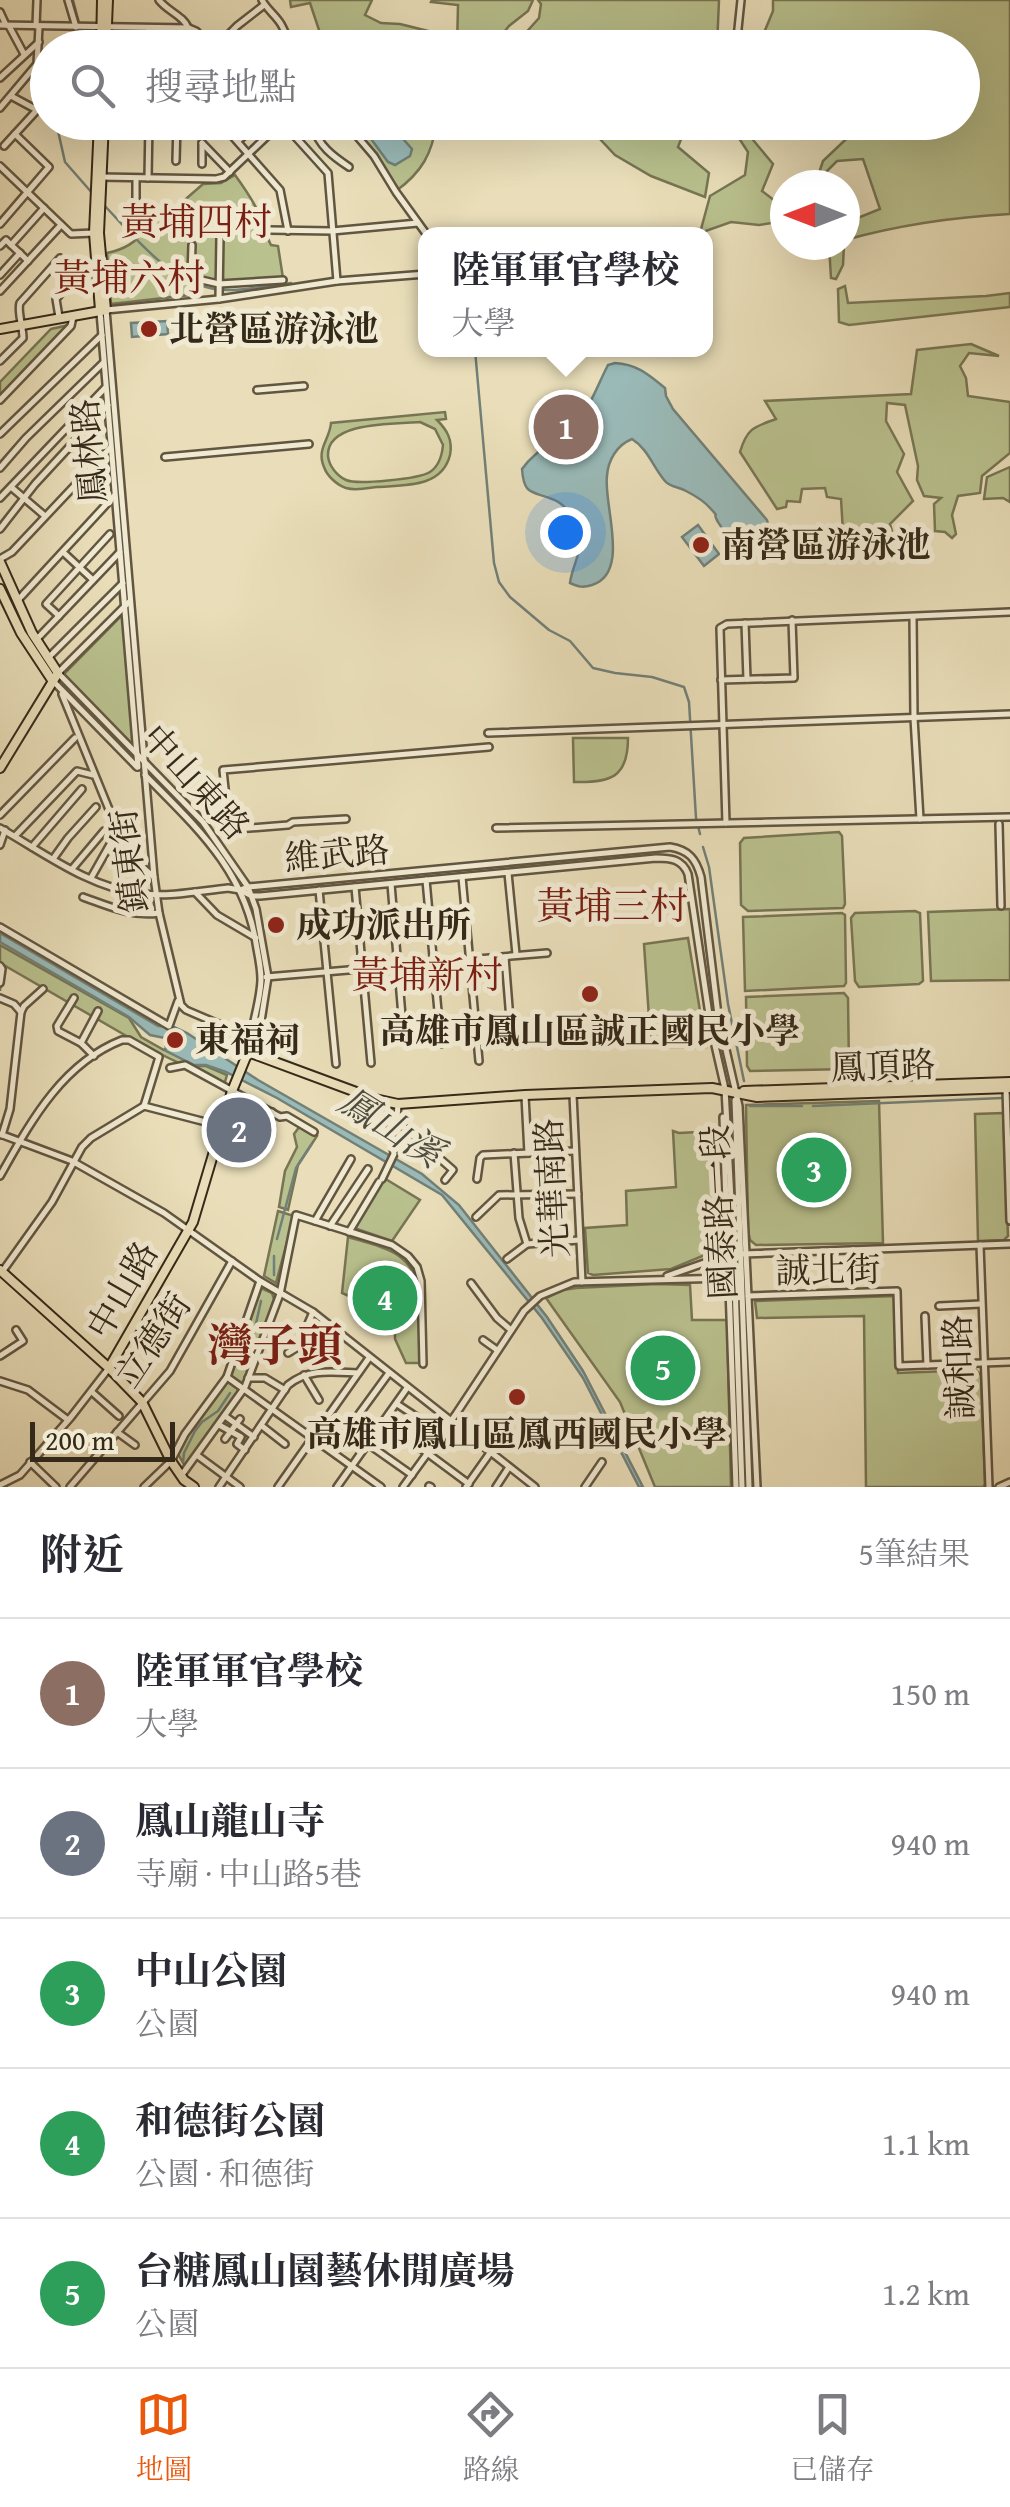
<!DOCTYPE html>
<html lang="zh-TW">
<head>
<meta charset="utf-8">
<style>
  body { margin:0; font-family:"Gentium Book Plus","Noto Serif TC",serif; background:#f2f2f3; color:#2b2b33 }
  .compass { position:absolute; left:770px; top:170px; width:90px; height:90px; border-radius:50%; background:#fff; box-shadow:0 10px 40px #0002; rotate:270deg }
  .scale { position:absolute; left:30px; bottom:25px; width:145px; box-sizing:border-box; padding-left:10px; border:5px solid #352919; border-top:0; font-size:28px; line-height:35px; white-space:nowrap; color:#352919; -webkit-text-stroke:8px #f1ead2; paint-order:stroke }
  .you { position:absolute; left:565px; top:532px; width:35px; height:35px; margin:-25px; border:8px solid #fff; border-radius:50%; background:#1a73e8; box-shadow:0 0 0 15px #1a73e833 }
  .badge { display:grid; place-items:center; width:65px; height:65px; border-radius:50%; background:#ea580c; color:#fff; font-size:32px; font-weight:700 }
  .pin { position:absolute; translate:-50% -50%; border:5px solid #fff; box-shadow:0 2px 10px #0006 }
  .popup { position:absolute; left:418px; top:227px; width:295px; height:130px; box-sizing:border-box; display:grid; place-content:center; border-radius:20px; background:#fff; filter:drop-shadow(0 2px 8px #0005); font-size:32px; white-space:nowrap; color:#7c7c81 }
  .popup b { font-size:38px; color:#2b2b33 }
  .popup::after { content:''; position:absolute; left:50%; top:100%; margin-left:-20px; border:20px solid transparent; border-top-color:#fff }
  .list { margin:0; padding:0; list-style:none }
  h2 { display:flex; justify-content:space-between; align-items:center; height:130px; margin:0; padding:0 40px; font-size:42px }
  h2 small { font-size:32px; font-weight:400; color:#7c7c81 }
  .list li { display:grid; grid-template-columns:65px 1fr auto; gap:30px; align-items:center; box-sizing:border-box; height:150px; padding:0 40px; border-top:2px solid #e1e1e2 }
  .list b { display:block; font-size:38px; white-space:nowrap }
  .list p { margin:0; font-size:32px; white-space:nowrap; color:#7c7c81 }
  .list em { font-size:32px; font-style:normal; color:#7c7c81 }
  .icon { flex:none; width:55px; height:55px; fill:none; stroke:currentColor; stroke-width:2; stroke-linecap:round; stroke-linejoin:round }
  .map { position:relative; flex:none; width:1010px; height:1487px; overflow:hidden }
  .search { position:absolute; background:#fff; box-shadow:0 10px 40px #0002; left:30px; right:30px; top:30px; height:110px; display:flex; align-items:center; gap:25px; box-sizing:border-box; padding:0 35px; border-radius:55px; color:#7c7c81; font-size:38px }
  .sheet { height:880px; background:#fff }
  nav { display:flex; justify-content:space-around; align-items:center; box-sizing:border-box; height:140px; border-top:2px solid #e1e1e2; background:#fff; font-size:28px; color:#7c7c81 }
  nav a { display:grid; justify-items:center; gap:5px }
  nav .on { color:#ea580c }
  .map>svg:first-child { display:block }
</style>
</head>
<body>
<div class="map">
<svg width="1010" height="1487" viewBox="0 0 1010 1487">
  <rect width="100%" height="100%" fill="#e9deb9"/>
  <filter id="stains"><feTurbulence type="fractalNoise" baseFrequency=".002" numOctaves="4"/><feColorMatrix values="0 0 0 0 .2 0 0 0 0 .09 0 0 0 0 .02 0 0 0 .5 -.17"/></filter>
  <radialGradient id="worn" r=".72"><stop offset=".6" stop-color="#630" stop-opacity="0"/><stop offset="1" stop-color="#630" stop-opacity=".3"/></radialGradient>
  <g fill="#b9c18e" stroke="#777554" stroke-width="2.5" fill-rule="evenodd">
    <polygon points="290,0 372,0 365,15 381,23 400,24 428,31 446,47 368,47 345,38 320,33 310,3 291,7"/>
    <polygon points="432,0 533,0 528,11 509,26 492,47 457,48 458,5 431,2"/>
    <polygon points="538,0 719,0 717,47 513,47 539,18 541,4"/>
    <path d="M773 0H1010V214C954 217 899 225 845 240V223L880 209 863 159 837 161 827 171 828 185H815L823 161 863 123 962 122V48L901 47 877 36 865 47H758L773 11Z"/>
    <path d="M349 123H436C433 153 421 173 396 191L375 156Z"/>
    <polygon points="585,123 687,123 678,147 709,173 705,197 651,176 615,155"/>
    <polygon points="729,123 739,123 773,164 762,191 779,204 785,203 785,221 759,225 731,222 700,233 710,196 745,175 748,152"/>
    <path d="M235 175C246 190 255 203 262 220 266 228 266 236 271 245L278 246 283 278 191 283 190 295 111 304 107 253C122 250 136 243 144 230L138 222 139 202 146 200 164 218 203 184 221 183Z"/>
    <polygon points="829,245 844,245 843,265 836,279 831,278"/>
    <polygon points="845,286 848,303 986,296 1010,293 1010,307 849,325 839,322 838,289"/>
    <polygon points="69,325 0,396 0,382 51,329"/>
    <path d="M971 344 999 356 969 353 960 366 966 378 968 396 1010 402V453L982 476 980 493 958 496 952 515 956 534 952 538 945 532 935 531 934 504 941 498 924 496 917 480 918 466 905 405 887 403 886 421 904 454 897 472 913 501 890 524 892 531 882 543 895 550 878 554 846 544 843 532 841 499 827 497 825 488 802 489 800 502 787 501 786 507 777 509 740 452C747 428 754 427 776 419L765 401 911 394 917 350Z"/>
    <path d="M445 412 446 419 437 420C447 430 453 440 450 455 442 488 404 485 377 487 368 488 356 491 346 488 337 485 327 476 324 467 316 449 330 439 331 423ZM420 422 435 429 443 445C442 456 439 466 430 472 419 479 357 485 346 480 337 476 329 466 328 456 326 421 396 424 420 422Z"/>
    <polygon points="1010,467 1010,502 1003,498 984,499 987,477"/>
    <polygon points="122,615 137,742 137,756 63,675"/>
    <path d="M573 738H628C628 778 610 783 574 782Z"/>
    <polygon points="839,832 842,836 845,904 843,908 748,911 741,905 740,843 744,838"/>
    <polygon points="1010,909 1010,980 931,981 928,912"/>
    <polygon points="915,911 920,913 923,981 919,984 859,987 855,981 851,918 855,913"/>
    <polygon points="842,913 845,915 846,983 844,986 745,991 743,917"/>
    <polygon points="688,938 706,1047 651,1047 644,944"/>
    <polygon points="0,945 129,1018 141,1037 164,1050 168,1047 194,1066 206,1066 227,1075 224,1085 142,1045 2,964 0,991"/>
    <polygon points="844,993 848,998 849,1069 750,1071 747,1066 746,997"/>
    <polygon points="879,1101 883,1243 756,1245 750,1240 748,1231 746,1105"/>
    <polygon points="1003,1113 1008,1236 1004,1240 978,1241 975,1114"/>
    <polygon points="300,1126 317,1136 298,1165 288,1210 279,1207 285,1171 297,1147 294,1134"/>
    <polygon points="673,1131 679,1133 717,1131 722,1248 671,1269 593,1275 588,1273 585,1228 627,1225 626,1191 676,1187"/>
    <polygon points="384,1178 420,1200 392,1241 351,1227"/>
    <polygon points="278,1211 294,1216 276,1283 264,1276"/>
    <path d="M348 1237C379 1246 413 1251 418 1289L421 1363H406L395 1339V1322L385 1320V1306L362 1302 342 1293Z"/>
    <polygon points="657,1284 690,1285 692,1320 727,1320 731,1487 655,1487 620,1402 546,1298 563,1290 576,1288"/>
    <polygon points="261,1288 272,1293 274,1299 246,1381 186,1468 178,1454 185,1439 228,1380"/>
    <polygon points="894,1296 898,1373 976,1370 981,1375 985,1484 983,1487 866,1487 864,1316 757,1318 755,1301"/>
  </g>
  <g fill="#9abab8" stroke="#728078" stroke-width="2.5">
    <polygon points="365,122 389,123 412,149 410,156 395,165 388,162 366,132 363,126"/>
    <polygon points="167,321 168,334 132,337 131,323"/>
    <path d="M615 363C637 364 649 375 665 388L666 396 673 409 767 520 772 543 759 558C748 555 724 533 718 522 711 510 721 520 711 509 705 502 694 495 686 491 679 487 670 487 665 481 653 467 648 449 632 439 617 445 608 460 607 476 603 504 631 573 592 585 583 588 579 587 570 583 572 566 582 554 579 536 576 521 567 504 552 499 532 491 524 496 522 469 536 449 560 439 577 421 591 406 598 384 608 365Z"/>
    <polygon points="698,525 719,554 704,566 682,537"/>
    <polygon points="0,933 158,1026 174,1027 187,1033 258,1080 422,1174 459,1205 547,1317 583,1371 643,1487 639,1487 583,1378 542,1318 442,1195 277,1098 226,1072 206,1065 194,1065 166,1051 165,1038 150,1035 129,1017 0,942"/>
  </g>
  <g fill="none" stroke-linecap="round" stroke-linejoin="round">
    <g stroke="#728078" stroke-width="2.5">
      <polyline points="73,0 83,38 75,48"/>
      <polyline points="56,122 65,162 93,194"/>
      <path d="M102 203C137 239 174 290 228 290 249 290 271 285 291 283"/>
      <polyline points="475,350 494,563 499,582 510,597 549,630 570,641 593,668 615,673 652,677 684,687 689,702 696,818 700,834"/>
      <polyline points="703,847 709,867 728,1004 744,1081"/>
      <polyline points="750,1106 802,1106"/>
      <polyline points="813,1106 1002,1098"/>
      <polyline points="277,1239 296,1168 311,1145"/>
      <polyline points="274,1275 274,1256"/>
      <polyline points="247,1364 246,1350 251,1346 261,1301"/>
      <polyline points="183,1462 184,1453 195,1431 202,1422 218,1411 230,1393"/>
    </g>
    <defs>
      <g id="minor">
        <polyline points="68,0 76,27"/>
        <path d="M159 0C167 11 184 16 188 28"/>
        <path d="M262 0C267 10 277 16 282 26 286 34 288 40 294 48"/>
        <polyline points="0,12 6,25"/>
        <polyline points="0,25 189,28 196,31 212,48"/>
        <polyline points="9,26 24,54"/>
        <polyline points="36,26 37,0"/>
        <polyline points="149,28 150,48"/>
        <polyline points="215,48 237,26 264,5"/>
        <polyline points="736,48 741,0"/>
        <polyline points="0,78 39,42"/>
        <polyline points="11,96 37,110 48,110"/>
        <polyline points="0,108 37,64 39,27"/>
        <polyline points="220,122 280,190 288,231"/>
        <polyline points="282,122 328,173 337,281"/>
        <polyline points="345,122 374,156 396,192 427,235"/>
        <path d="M314 126C317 145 334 157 349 167"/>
        <polyline points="289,130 328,122"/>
        <polyline points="124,132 203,135 217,122"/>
        <polyline points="238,141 256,125"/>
        <polyline points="202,143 230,172"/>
        <polyline points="4,146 15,134"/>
        <polyline points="176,161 177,122"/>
        <polyline points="202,164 202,143"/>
        <polyline points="0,166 71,234 94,233"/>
        <polyline points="100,177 216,179 224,177 282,122"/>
        <polyline points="148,178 149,122"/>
        <polyline points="136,179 136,226"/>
        <polyline points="0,224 49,167 15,134 37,110"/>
        <polyline points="269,230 332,231 418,223"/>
        <polyline points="11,245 44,208"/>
        <polyline points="192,245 191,275 193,278 219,284 283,280"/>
        <polyline points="0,246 6,240 28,261"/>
        <polyline points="0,275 20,253"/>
        <polyline points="0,291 61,225"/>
        <polyline points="219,299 220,236"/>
        <polyline points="100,312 138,767"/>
        <polyline points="59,317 56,299 72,281"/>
        <path d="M0 361 23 338C23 327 17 310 20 303L60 258"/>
        <polyline points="257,390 304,386"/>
        <polyline points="0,400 71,326 73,317"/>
        <polyline points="0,434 102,335"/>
        <polyline points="165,457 309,444"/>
        <polyline points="0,468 26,438 103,363"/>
        <polyline points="11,487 45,516"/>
        <polyline points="0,498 105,388"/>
        <polyline points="0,529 35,484 108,405"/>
        <polyline points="63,552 93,580"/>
        <polyline points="0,559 12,552 110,448"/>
        <polyline points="18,600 114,496"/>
        <polyline points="130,601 58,673 203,822 248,887 256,909 268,977 259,1034 248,1052"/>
        <polyline points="59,616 46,604 110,534"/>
        <polyline points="913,617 914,718 920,819"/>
        <polyline points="745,623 747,679"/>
        <polyline points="36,640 120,552"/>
        <polyline points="48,658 123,583"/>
        <polyline points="721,680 794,678 792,620"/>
        <polyline points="54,682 137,767"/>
        <polyline points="62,694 117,829 136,862 154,877"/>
        <polyline points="488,733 1010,714"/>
        <path d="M145 775C197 828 246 871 257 949 259 959 261 970 261 980 260 1004 251 1026 249 1049"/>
        <polyline points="0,815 75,738"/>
        <polyline points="346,819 293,822 288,825 237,829 229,826 223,770 489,747"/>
        <polyline points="726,823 720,628 727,624 1010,612"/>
        <polyline points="999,824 1001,906"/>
        <path d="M0 828C44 853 90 888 142 894 170 897 200 891 228 888L240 890 248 887 670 847C689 850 696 859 701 877L718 1015 739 1106 757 1487"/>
        <polyline points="496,828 1010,817"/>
        <polyline points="15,836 77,771 93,775"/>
        <polyline points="0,845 5,830"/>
        <polyline points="32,847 82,789"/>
        <polyline points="53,859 68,838 96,807"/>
        <polyline points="72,869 104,831"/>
        <polyline points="508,873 516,954"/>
        <polyline points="462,877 479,1061"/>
        <polyline points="91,878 117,832"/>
        <polyline points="426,880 441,1044"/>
        <polyline points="391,884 404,1040"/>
        <polyline points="355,887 371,1063"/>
        <path d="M240 890 252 896H260L656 858C671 858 682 859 688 874L711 1028 725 1089 734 1255 742 1487"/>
        <polyline points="319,890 336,1064"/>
        <polyline points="195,892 217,915 256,938"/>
        <path d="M83 897C108 906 132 917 159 913"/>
        <polyline points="0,927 169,1026 178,1001"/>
        <polyline points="505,957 512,1045"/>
        <polyline points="0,966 2,969 0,983"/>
        <polyline points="266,977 547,953"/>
        <polyline points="0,998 14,1004 21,1012"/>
        <polyline points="74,998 57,1026 58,1031 81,1043 94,1056"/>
        <polyline points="259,1034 294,1050"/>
        <polyline points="256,1040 186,1010 181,1005 159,913 154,877 106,310 219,299 337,281 426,274"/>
        <polyline points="81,1043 98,1011"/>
        <polyline points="170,1068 185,1065 280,1117 287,1116 314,1132"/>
        <polyline points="1006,1089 1010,1221"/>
        <polyline points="573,1095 582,1282"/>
        <polyline points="525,1096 528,1153"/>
        <polyline points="735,1100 749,1487"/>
        <polyline points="398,1104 397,1119 400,1124 453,1170 445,1180"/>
        <polyline points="226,1114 259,1118 272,1112"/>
        <polyline points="723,1117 736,1487"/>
        <polyline points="0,1134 72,1161 164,1213 260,1281 313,1312 535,1487"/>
        <polyline points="2,1135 10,1109 21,1012 24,1006 43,989"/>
        <path d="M0 1176C30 1123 61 1064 122 1040H129L159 1057 144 1106"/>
        <polyline points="382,1179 394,1154 387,1102"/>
        <polyline points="477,1179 480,1158 483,1155 575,1151"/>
        <polyline points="476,1217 499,1195 578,1194"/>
        <polyline points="315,1221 351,1159"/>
        <polyline points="330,1226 368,1169"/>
        <polyline points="349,1232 379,1182"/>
        <polyline points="527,1244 579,1240"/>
        <polyline points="980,1245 989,1487"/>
        <polyline points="743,1254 1010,1244"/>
        <polyline points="507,1259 527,1244 519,1218 514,1153"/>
        <polyline points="2,1272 52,1202 82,1147 91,1138 144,1106 221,1126"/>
        <polyline points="667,1276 727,1255"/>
        <polyline points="471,1283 497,1318 511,1330"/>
        <polyline points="748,1296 897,1291 899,1366 1010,1362"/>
        <polyline points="939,1306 981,1304"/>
        <polyline points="925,1316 927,1365"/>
        <polyline points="483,1340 497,1350"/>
        <polyline points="298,1347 324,1349"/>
        <polyline points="288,1353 298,1347 313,1312"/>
        <polyline points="0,1356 23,1341 16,1330"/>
        <polyline points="304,1375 319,1400"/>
        <polyline points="227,1377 381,1487"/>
        <polyline points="248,1378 265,1378 285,1390"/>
        <polyline points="0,1381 28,1390 68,1420"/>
        <polyline points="92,1392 119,1416"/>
        <polyline points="397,1404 441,1433"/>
        <polyline points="225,1416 254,1437"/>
        <polyline points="384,1421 469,1484"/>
        <polyline points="219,1425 241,1437 237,1444 245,1450"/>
        <polyline points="262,1426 285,1444"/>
        <polyline points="117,1432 135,1445"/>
        <polyline points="225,1439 240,1419"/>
        <polyline points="368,1444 412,1475"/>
        <polyline points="332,1451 389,1373"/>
        <polyline points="198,1456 240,1487"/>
        <polyline points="30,1462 56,1487"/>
        <polyline points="181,1476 245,1387 280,1294 296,1215 392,1245 408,1256 417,1267 421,1281 423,1364"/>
        <polyline points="0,1485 20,1475 71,1417 109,1368"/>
        <polyline points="429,1486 431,1487"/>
        <polyline points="70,1487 170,1371 232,1261"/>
        <polyline points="144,1487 171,1461 185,1434 227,1377 260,1281"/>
        <path d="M219 1487 288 1385C309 1368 332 1372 358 1373"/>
        <polyline points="278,1487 369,1358"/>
        <polyline points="337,1487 407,1388"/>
        <polyline points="403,1487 456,1414 524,1311 540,1296 574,1282 728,1278"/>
        <polyline points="466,1487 490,1453"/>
        <polyline points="496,1487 509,1467"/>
        <polyline points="585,1487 602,1462"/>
        <polyline points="999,1487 1010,1482"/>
      </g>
      <g id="major">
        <polyline points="101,48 102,0"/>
        <polyline points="106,48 108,0"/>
        <polyline points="99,122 94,233 100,310"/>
        <polyline points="0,329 106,310 99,233 104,122"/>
        <polyline points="0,562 32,633 58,673 0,768"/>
        <polyline points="0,589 21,633 52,680"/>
        <polyline points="744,1091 1010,1082"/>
        <polyline points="0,1270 109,1368 142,1402 171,1461 184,1480 194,1487"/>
        <polyline points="109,1368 193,1222 232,1091 248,1052 375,1099 398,1104 525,1095 712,1088 757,1097 1010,1088"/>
      </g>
    </defs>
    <use href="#minor" stroke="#625641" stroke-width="10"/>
    <use href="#major" stroke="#352919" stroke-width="12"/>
    <use href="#minor" stroke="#f1ead2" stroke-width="5"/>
    <use href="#major" stroke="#e9deb9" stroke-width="8"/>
  </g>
  <g fill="#8f2418" stroke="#f1ead2" stroke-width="4">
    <circle cx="149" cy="329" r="10"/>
    <circle cx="701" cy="545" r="10"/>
    <circle cx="276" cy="925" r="10"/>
    <circle cx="590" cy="994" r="10"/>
    <circle cx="175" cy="1040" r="10"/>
    <circle cx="517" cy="1397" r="10"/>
  </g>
  <g text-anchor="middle" stroke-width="10" stroke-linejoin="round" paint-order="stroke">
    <g font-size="35" font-weight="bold" fill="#352919" stroke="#f1ead2" text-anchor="start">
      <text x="169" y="341">北營區游泳池</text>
      <text x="721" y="557">南營區游泳池</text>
      <text x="296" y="937">成功派出所</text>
      <text x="590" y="1043" text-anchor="middle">高雄市鳳山區誠正國民小學</text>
      <text x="195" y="1052">東福祠</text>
      <text x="517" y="1446" text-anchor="middle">高雄市鳳山區鳳西國民小學</text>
    </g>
    <g font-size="35" fill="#352919" stroke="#f1ead2">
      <text transform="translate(89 451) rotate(-95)" y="12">鳳林路</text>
      <text transform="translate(196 782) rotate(48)" y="12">中山東路</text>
      <text transform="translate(337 854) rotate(-5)" y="12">維武路</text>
      <text transform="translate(129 861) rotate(-97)" y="12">鎮東街</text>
      <text transform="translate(883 1066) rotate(-2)" y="12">鳳頂路</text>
      <text transform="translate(552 1188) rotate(-93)" y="12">光華南路</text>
      <text transform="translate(719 1212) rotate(-93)" y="12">國泰路一段</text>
      <text transform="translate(828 1270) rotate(-1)" y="12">誠北街</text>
      <text transform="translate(122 1290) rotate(-60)" y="12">中山路</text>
      <text transform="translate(153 1340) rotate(-56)" y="12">立德街</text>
      <text transform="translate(959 1367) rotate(-92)" y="12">誠和路</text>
    </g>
    <g font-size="38" fill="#7a1f14" stroke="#f1ead2">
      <text x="196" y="235">黃埔四村</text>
      <text x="129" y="291">黃埔六村</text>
      <text x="612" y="919">黃埔三村</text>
      <text x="427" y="988">黃埔新村</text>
    </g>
    <g font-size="38" font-style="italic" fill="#4e4d41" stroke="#f1ead2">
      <text transform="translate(391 1127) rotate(32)" y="13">鳳山溪</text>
    </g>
    <g font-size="45" font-weight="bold" fill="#7a1f14" stroke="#f1ead2">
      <text x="275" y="1361">灣子頭</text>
    </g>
  </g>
  <rect width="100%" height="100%" filter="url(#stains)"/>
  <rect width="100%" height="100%" fill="url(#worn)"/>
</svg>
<svg class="compass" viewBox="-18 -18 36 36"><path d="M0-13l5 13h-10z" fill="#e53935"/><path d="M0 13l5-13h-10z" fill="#7c7c81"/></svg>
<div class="scale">200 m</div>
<div class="you"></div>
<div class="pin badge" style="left:566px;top:427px;background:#8d6e63">1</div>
<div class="popup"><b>陸軍軍官學校</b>大學</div>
<div class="pin badge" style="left:239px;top:1130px;background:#6b7280">2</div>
<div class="pin badge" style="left:814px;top:1170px;background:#2e9e5b">3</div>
<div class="pin badge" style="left:385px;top:1298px;background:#2e9e5b">4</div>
<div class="pin badge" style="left:663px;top:1368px;background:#2e9e5b">5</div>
<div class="search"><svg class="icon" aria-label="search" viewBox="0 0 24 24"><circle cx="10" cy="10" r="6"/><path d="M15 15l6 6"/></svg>搜尋地點</div>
</div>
<section class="sheet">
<h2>附近<small>5筆結果</small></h2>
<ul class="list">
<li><span class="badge" style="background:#8d6e63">1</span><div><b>陸軍軍官學校</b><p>大學</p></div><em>150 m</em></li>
<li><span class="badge" style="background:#6b7280">2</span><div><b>鳳山龍山寺</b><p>寺廟 · 中山路5巷</p></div><em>940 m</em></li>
<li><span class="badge" style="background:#2e9e5b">3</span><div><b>中山公園</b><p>公園</p></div><em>940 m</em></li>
<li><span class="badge" style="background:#2e9e5b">4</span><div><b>和德街公園</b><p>公園 · 和德街</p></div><em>1.1 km</em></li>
<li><span class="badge" style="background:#2e9e5b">5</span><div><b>台糖鳳山園藝休閒廣場</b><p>公園</p></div><em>1.2 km</em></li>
</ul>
</section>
<nav>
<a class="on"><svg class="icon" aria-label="map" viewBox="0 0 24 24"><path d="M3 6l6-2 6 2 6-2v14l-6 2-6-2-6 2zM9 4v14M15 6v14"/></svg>地圖</a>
<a><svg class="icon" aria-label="directions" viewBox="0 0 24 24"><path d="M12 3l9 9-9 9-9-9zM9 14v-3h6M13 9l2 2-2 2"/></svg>路線</a>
<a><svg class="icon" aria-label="saved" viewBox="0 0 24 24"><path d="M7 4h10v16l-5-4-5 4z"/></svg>已儲存</a>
</nav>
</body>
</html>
